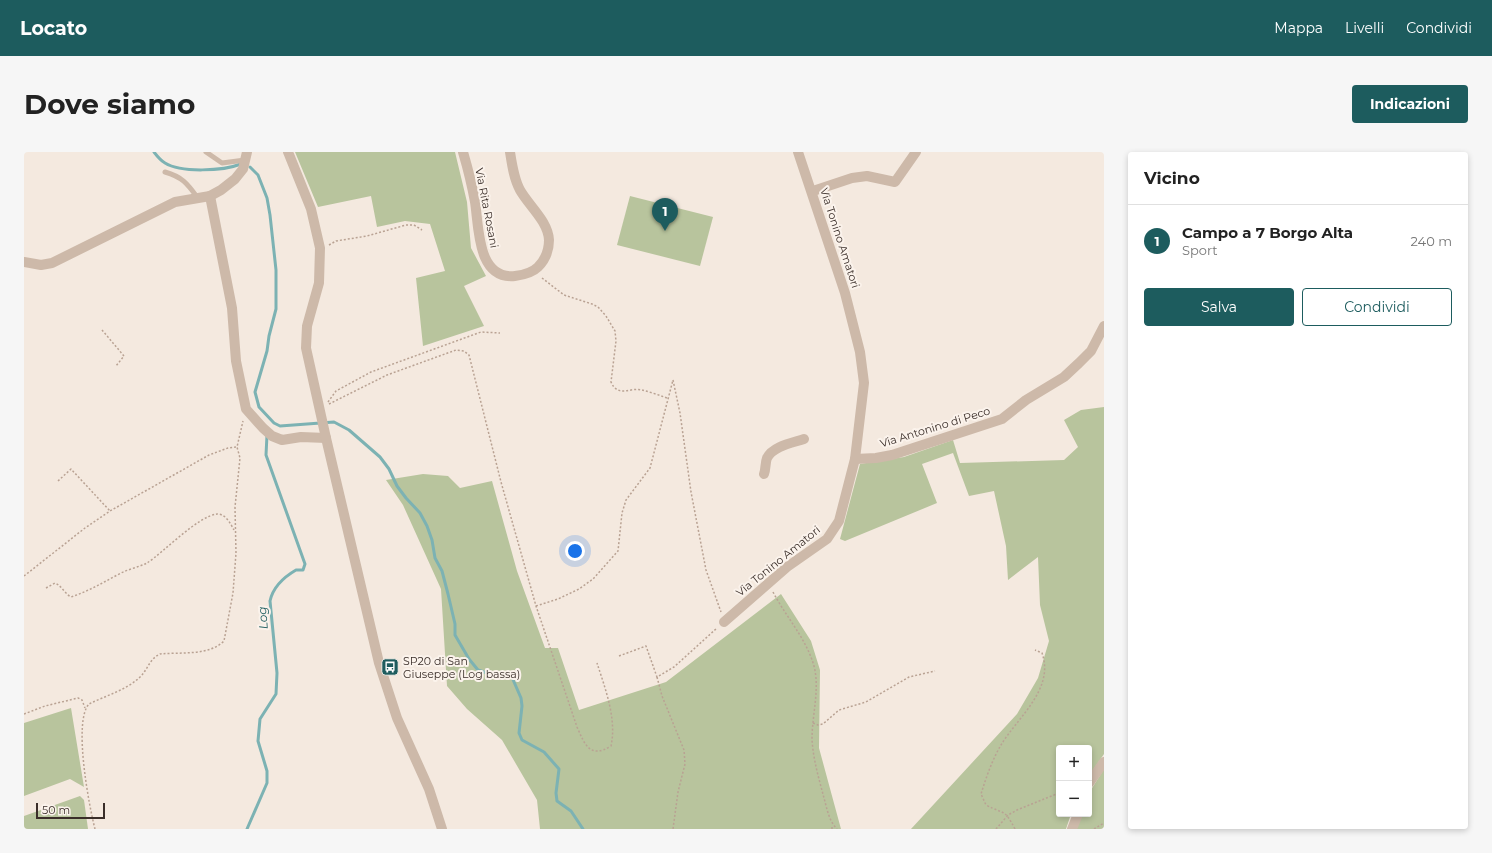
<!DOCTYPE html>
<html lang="it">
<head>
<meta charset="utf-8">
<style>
  body { margin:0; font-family:Montserrat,sans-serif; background:#f6f6f6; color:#222 }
  .controls { position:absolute; right:12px; bottom:12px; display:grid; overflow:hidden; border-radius:4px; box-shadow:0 2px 6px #0003 }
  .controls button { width:36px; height:36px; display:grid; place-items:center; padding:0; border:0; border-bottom:1px solid #e0e0e0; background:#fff; color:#222; font:20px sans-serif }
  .scale { position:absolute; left:12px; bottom:10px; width:69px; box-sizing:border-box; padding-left:4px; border:2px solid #3a2e29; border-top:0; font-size:11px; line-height:14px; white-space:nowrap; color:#3a2e29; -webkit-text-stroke:3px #fbf3ec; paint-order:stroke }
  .you { position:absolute; left:551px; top:399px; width:14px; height:14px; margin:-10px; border:3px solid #fff; border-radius:50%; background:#1a73e8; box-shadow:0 0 0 6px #1a73e833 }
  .badge { display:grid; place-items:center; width:26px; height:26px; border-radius:50%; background:#1d5c5e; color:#fff; font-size:13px; font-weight:700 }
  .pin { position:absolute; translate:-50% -33px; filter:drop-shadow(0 1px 2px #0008) }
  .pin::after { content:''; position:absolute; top:21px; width:14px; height:12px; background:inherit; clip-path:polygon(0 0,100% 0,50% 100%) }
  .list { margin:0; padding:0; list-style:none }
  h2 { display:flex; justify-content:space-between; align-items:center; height:52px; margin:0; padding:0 16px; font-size:17px }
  h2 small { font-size:13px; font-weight:400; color:#767676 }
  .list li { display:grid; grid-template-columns:26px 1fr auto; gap:12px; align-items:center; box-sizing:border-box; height:72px; padding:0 16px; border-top:1px solid #e0e0e0 }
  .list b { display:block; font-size:15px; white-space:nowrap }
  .list p { margin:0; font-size:13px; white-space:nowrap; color:#767676 }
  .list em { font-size:13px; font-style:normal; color:#767676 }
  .actions { display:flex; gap:8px; padding:12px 16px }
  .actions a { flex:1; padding:9px 0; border:1px solid #1d5c5e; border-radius:4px; text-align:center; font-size:14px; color:#1d5c5e }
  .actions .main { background:#1d5c5e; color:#fff }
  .map { position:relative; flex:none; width:1080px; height:677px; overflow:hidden; border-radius:4px }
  header { display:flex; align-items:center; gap:24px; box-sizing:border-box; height:56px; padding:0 20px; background:#1d5c5e; color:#fff }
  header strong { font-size:19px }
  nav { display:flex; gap:22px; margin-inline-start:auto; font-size:14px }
  .intro { display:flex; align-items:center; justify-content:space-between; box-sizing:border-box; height:96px; padding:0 24px }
  h1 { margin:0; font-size:28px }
  .button { padding:10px 18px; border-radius:4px; background:#1d5c5e; color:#fff; font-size:14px; font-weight:700 }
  main { display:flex; gap:24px; padding:0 24px }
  aside { flex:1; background:#fff; border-radius:4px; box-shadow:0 2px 6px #0003 }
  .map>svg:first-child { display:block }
</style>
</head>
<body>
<header>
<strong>Locato</strong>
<nav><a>Mappa</a><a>Livelli</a><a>Condividi</a></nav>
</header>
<div class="intro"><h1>Dove siamo</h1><a class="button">Indicazioni</a></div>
<main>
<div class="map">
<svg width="1080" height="677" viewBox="0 0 1080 677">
  <rect width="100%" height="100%" fill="#f4e9df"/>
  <g fill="#b8c49d">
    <polygon points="271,0 431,0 443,50 447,96 462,124 440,134 460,174 399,194 392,126 421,119 406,72 381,69 353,75 347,44 294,55"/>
    <polygon points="606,44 689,65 676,114 593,93"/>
    <polygon points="1080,255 1080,602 1065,624 1065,596 1035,596 1035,662 1047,662 1042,677 887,677 993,562 1014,526 1025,489 1016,453 1014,405 984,428 982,394 970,339 945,344 929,301 898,312 913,351 821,389 816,387 836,312 880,305 929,288 936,311 1040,308 1054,295 1040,268 1057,258"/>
    <polygon points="399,322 424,324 436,336 468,329 493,419 521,496 534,496 555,558 642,530 757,442 787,489 796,518 795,596 817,677 516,677 513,648 478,588 443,557 423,534 417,437 379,353 362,328"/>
    <polygon points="47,556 60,635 46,627 0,644 0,571"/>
    <polygon points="1080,617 1080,677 1052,677 1057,662 1065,662 1065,641"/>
    <polygon points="56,644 60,648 64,677 0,677 0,664"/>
  </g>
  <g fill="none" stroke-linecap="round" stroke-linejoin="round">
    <g stroke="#7cb2b3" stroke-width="3">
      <path d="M130 0C133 4 136 8 141 11 157 21 199 19 217 12"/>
      <polyline points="226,15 234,23 243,46 246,63 252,118 252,157 245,184 243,199 231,240 235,255 250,271 256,274 310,270 325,278 356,305 365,317 373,334 382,346 396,361 403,374 408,388 411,406 418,419 424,442 431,472 431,483 445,507 454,518 463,521 487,523 497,546 498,554 495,581 498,588 520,600 535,617 532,641 533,649 547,659 559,677"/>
      <path d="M223 677 243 631V619L234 589 236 567 252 542 253 521 246 449C249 435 260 425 272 418H279L281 412 242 303 243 283"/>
    </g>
    <g stroke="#b9a293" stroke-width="1.5" stroke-dasharray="2 2" stroke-linecap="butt">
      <polyline points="305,93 312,89 343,84 382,73 390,73 398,78"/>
      <path d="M518 126 540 143 568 152 574 155 582 164 591 179 592 189 587 230C594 246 606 235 618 238 626 240 635 243 643 246"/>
      <polyline points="78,178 100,204 92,214"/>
      <polyline points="649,228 656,261 667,340 682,418 697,460"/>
      <polyline points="304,250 312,239 347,220 457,180 476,181"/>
      <path d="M305 252 363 223 432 198 440 199 445 203 477 330 512 454 553 575C561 593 566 607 587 594 593 567 581 536 573 511"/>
      <polyline points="34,329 47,317 86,359"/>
      <polyline points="0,424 61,376 86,359 185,303 204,296 212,295"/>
      <path d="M22 436 31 431C38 434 40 441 47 445 65 439 80 430 97 421 105 417 115 415 123 411 140 400 174 364 193 362 202 362 206 371 210 378"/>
      <path d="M749 440C762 465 782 486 790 514 796 537 788 563 788 587 789 607 795 627 800 646 803 657 805 669 813 677"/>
      <polyline points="512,454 534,447 555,437 569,427 594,399 598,361 602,348 626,316 649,228"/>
      <polyline points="595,504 622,494 633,525 650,515 693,476"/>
      <polyline points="633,525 638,544 660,598 661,612 654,640 649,677"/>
      <polyline points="0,562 21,554 54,546 58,548 61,556"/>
      <polyline points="789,571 794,573 799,572 815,558 842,550 885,525 911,519"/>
      <path d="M71 677C65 654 49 569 65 552 81 544 102 538 115 526 124 518 125 507 136 502 156 500 185 504 200 489L209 441 212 401 211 355 216 306 213 295 219 269"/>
      <polyline points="808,677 808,673"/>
      <polyline points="972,677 984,663 993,658 1035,641"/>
      <path d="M991 677C980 656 981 663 962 653L957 642C962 626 968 608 977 593 993 566 1031 537 1018 501L1011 498"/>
      <polyline points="1070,677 1080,671"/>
    </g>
    <g stroke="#cdb9a9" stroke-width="5">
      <polyline points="182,0 198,11 221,8"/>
      <path d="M141 20C158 25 163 31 173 45"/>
    </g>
    <g stroke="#cdb9a9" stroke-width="10">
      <path d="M439 0C444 17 448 33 451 50 455 75 453 128 491 124 499 123 508 121 514 115 521 108 525 98 525 88 524 69 505 54 496 38 490 27 488 13 486 0"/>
      <polyline points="789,39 828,26 843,24 871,30 892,0"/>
      <polyline points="186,44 208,156 212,209 222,257 239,276 248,284 258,288 277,285 302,286"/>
      <polyline points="0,110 17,113 28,111 151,50 186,44 197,38 211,27 219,17 223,0"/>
      <polyline points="831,307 852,306 868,303 978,267 1002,248 1040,225 1055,211 1067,199 1080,174"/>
      <path d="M740 322C742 317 741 311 743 306 749 294 768 291 780 287"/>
      <polyline points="700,470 763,415 803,387 815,369 831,307 840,231 836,200 821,141 774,0"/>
      <polyline points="1065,631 1080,610"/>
      <polyline points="1048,677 1054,662"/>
    </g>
    <polyline stroke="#cdb9a9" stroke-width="10" points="264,0 287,57 296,96 295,131 283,174 282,196 302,286 355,511 373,566 405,637 418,677"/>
  </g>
  <defs>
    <symbol id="bus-square" viewBox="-11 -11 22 22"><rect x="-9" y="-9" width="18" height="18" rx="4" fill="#1d5c5e" stroke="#fbf3ec"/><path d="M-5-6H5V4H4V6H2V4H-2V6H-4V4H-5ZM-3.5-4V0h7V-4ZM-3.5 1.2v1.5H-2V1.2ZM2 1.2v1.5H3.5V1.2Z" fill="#fff"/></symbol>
  </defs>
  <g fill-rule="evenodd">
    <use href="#bus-square" x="356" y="505" width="20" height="20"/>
  </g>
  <g text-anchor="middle" stroke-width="4" stroke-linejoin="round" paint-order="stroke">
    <g font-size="11" fill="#3a2e29" stroke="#fbf3ec">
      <text transform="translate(463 56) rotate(79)" y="4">Via Rita Rosani</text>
      <text transform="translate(816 86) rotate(72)" y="4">Via Tonino Amatori</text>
      <text transform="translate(911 275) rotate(-17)" y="4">Via Antonino di Peco</text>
      <text transform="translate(754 409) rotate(-39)" y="4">Via Tonino Amatori</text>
    </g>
    <g font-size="11" fill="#3a2e29" stroke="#fbf3ec" text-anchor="start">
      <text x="379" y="513">SP20 di San<tspan x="379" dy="13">Giuseppe (Log bassa)</tspan></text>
    </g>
    <g font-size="12" font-style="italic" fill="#1d5c5e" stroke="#fbf3ec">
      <text transform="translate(239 466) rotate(-94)" y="4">Log</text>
    </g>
  </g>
</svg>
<div class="controls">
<button>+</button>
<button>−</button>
</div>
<div class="scale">50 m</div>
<div class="you"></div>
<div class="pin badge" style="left:641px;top:79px">1</div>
</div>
<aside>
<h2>Vicino<small></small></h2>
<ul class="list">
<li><span class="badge">1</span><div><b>Campo a 7 Borgo Alta</b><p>Sport</p></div><em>240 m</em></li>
</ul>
<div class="actions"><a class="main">Salva</a><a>Condividi</a></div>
</aside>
</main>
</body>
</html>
